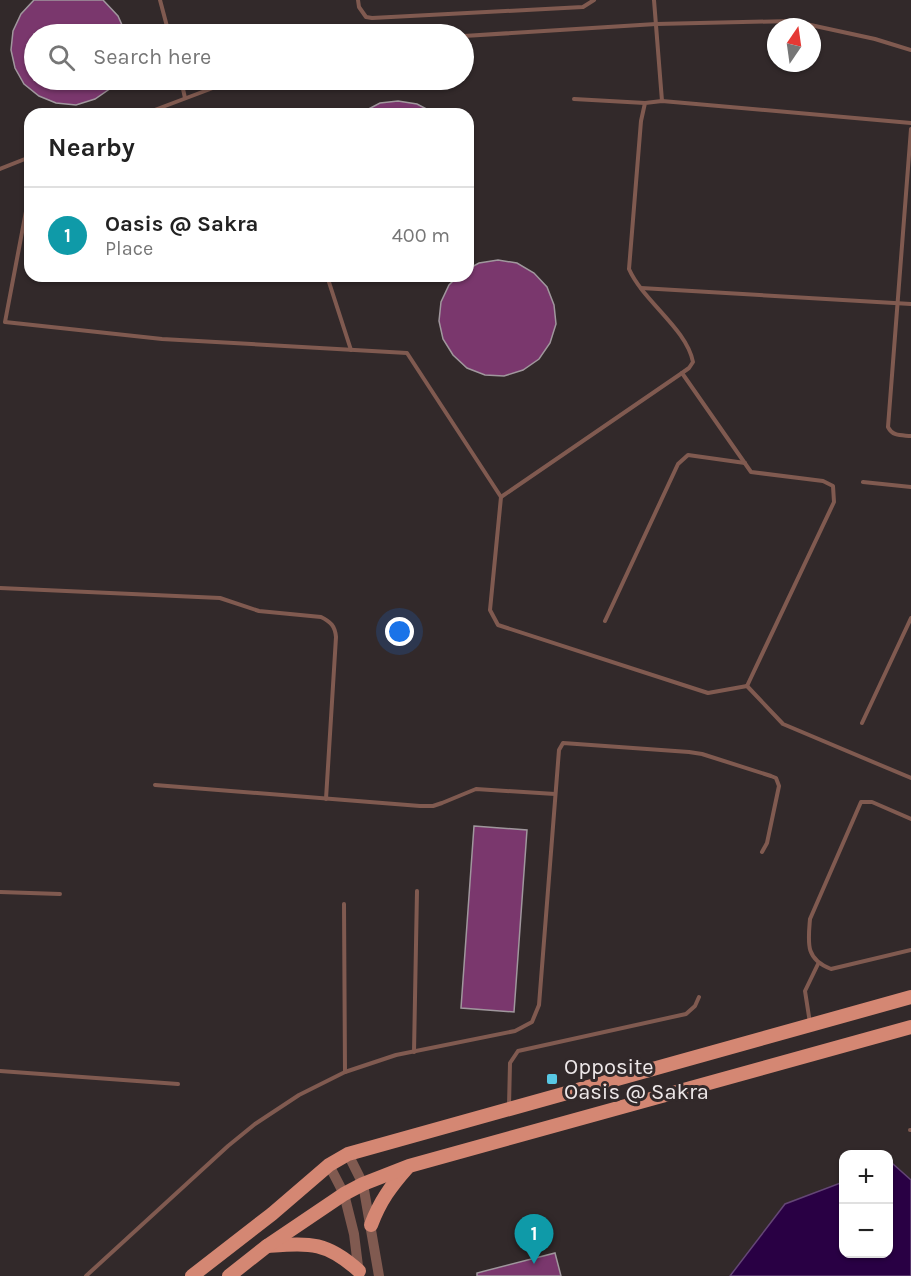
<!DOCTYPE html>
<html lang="en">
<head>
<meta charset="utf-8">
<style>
  body { margin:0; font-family:Karla,sans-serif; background:#f2f2f2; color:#222 }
  .controls { position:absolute; right:18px; bottom:18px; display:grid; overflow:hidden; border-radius:12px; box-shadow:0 2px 4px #0004 }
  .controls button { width:54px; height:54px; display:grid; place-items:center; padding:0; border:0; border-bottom:2px solid #e0e0e0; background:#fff; color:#222; font:30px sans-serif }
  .compass { position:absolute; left:767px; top:18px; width:54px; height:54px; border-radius:50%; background:#fff; box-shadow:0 2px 4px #0004; rotate:13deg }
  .you { position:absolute; left:400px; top:632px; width:21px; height:21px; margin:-15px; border:4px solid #fff; border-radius:50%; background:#1a73e8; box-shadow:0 0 0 9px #1a73e833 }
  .badge { display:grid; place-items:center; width:39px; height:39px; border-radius:50%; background:#3a6d79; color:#fff; font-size:20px; font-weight:700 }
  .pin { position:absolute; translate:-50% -50px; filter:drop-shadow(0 2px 3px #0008) }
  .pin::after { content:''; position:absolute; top:32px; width:21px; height:18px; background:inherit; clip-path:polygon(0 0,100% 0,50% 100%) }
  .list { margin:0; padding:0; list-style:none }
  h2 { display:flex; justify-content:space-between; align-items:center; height:78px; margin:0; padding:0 24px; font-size:26px }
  h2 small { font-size:20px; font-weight:400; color:#767676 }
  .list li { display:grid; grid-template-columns:39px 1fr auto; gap:18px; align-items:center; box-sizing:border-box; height:96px; padding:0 24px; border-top:2px solid #e0e0e0 }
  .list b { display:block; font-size:22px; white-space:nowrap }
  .list p { margin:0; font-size:20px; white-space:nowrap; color:#767676 }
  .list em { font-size:20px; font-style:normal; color:#767676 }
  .icon { flex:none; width:33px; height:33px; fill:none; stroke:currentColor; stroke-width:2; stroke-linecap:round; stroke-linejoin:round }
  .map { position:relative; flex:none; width:911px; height:1276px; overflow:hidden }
  .search { position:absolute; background:#fff; box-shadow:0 2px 4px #0004; left:24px; top:24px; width:450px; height:66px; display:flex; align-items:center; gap:15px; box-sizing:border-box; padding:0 21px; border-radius:33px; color:#767676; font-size:22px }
  .panel { position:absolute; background:#fff; box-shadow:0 2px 4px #0004; left:24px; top:108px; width:450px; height:174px; border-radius:18px }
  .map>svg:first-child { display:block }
</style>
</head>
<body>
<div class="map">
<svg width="911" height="1276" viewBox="0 0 911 1276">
  <rect width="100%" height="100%" fill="#32292a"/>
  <polygon fill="#290044" stroke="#644676" stroke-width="1.5" points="893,1164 911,1180 911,1276 730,1276 785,1204 843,1182 844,1254 888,1254 889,1166"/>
  <g fill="#7a376d" stroke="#a0979d" stroke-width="1.5">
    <polygon points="34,0 103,0 118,16 126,34 34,34 34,80 116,80 111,88 95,99 76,105 56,103 39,96 24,84 15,68 11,50 13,31 21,14"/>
    <polygon points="398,101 417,104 436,114 359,114 380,103"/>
    <polygon points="498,260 517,263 534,273 547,287 554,305 556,324 550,343 539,359 523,370 504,376 485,375 467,368 453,355 443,339 439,321 441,302 449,285 458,276 468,276 468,269 479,263"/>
    <polygon points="474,826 527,830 514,1012 461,1008"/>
    <polygon points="555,1253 561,1276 477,1276 477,1273"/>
  </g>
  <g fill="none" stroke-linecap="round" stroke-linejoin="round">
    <g stroke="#805a50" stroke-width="4">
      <polyline points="160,0 169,34"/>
      <polyline points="358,0 359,7 366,17 372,18 583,7 594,0"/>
      <polyline points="654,0 662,101"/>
      <polyline points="464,36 656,24 792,21 875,39 911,50"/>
      <polyline points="181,80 185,98"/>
      <polyline points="574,99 645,103"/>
      <polyline points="144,114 234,80"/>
      <path d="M911 129 888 427C893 437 902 435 911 436"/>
      <polyline points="0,169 30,157"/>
      <polyline points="27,206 5,322 162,339 407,353 501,497 490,610 498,625 708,693 747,686"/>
      <polyline points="327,276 351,350"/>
      <polyline points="641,288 911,304"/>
      <polyline points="682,373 751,472 823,481 833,486 834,502 747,686"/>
      <polyline points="863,482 911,487"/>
      <path d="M501 497 682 373 689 368 693 362C687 329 643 301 629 269L641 121 645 103 662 101 911 123"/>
      <path d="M0 588 220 598 259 611 321 617C331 622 335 626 336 637L326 799"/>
      <polyline points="605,621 678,464 688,455 745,463"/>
      <polyline points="747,686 783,724 911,778"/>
      <polyline points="862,723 911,618"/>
      <polyline points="155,785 420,806 433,806 442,803 476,789 555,794"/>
      <path d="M911 819 872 802H861L810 919C808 943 805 959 831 969L911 950"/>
      <polyline points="0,892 60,894"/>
      <polyline points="344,904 345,1072"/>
      <polyline points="810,1023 805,991 818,964"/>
      <polyline points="414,1052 417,891"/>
      <polyline points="0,1071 178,1084"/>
      <polyline points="509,1106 510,1063 518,1051 686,1014 695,1006 699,997"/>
      <polyline points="910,1130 911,1130"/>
      <polyline points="86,1276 228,1146 255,1124 299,1095 345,1072 396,1055 515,1031 532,1022 539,1005 559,750 563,743 689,752 702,754 771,776 776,778 779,786 767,843 762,852"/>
    </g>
    <g stroke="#805a50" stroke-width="10">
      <polyline points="348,1154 363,1184 379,1276"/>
      <polyline points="329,1165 344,1194 354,1234 359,1274"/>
    </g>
    <g stroke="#d48773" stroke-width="14">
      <path d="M371 1225C380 1201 391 1186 407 1168"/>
      <path d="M267 1246C310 1243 326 1241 359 1271"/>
      <polyline points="192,1276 272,1214 329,1165 348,1154 911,997"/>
      <polyline points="229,1276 267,1246 344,1194 363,1184 409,1166 911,1027"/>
    </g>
  </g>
  <rect fill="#58c8e4" stroke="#32292a" stroke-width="2" x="546" y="1073" width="12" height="12" rx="3"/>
  <g text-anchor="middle" stroke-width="6" stroke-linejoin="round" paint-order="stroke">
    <g font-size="22" fill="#eee8e9" stroke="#32292a" text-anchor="start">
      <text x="564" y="1074">Opposite<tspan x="564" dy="25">Oasis @ Sakra</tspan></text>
    </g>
  </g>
</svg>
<div class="controls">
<button>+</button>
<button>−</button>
</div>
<svg class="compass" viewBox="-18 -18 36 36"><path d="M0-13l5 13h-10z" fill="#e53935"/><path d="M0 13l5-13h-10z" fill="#767676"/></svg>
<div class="you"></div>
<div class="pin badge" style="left:534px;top:1264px;background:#0f9aa8">1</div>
<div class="search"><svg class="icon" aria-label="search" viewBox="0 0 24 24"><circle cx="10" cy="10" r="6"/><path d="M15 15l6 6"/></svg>Search here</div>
<section class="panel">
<h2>Nearby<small></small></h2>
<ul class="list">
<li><span class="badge" style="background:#0f9aa8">1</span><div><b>Oasis @ Sakra</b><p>Place</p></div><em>400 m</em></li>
</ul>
</section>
</div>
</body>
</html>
